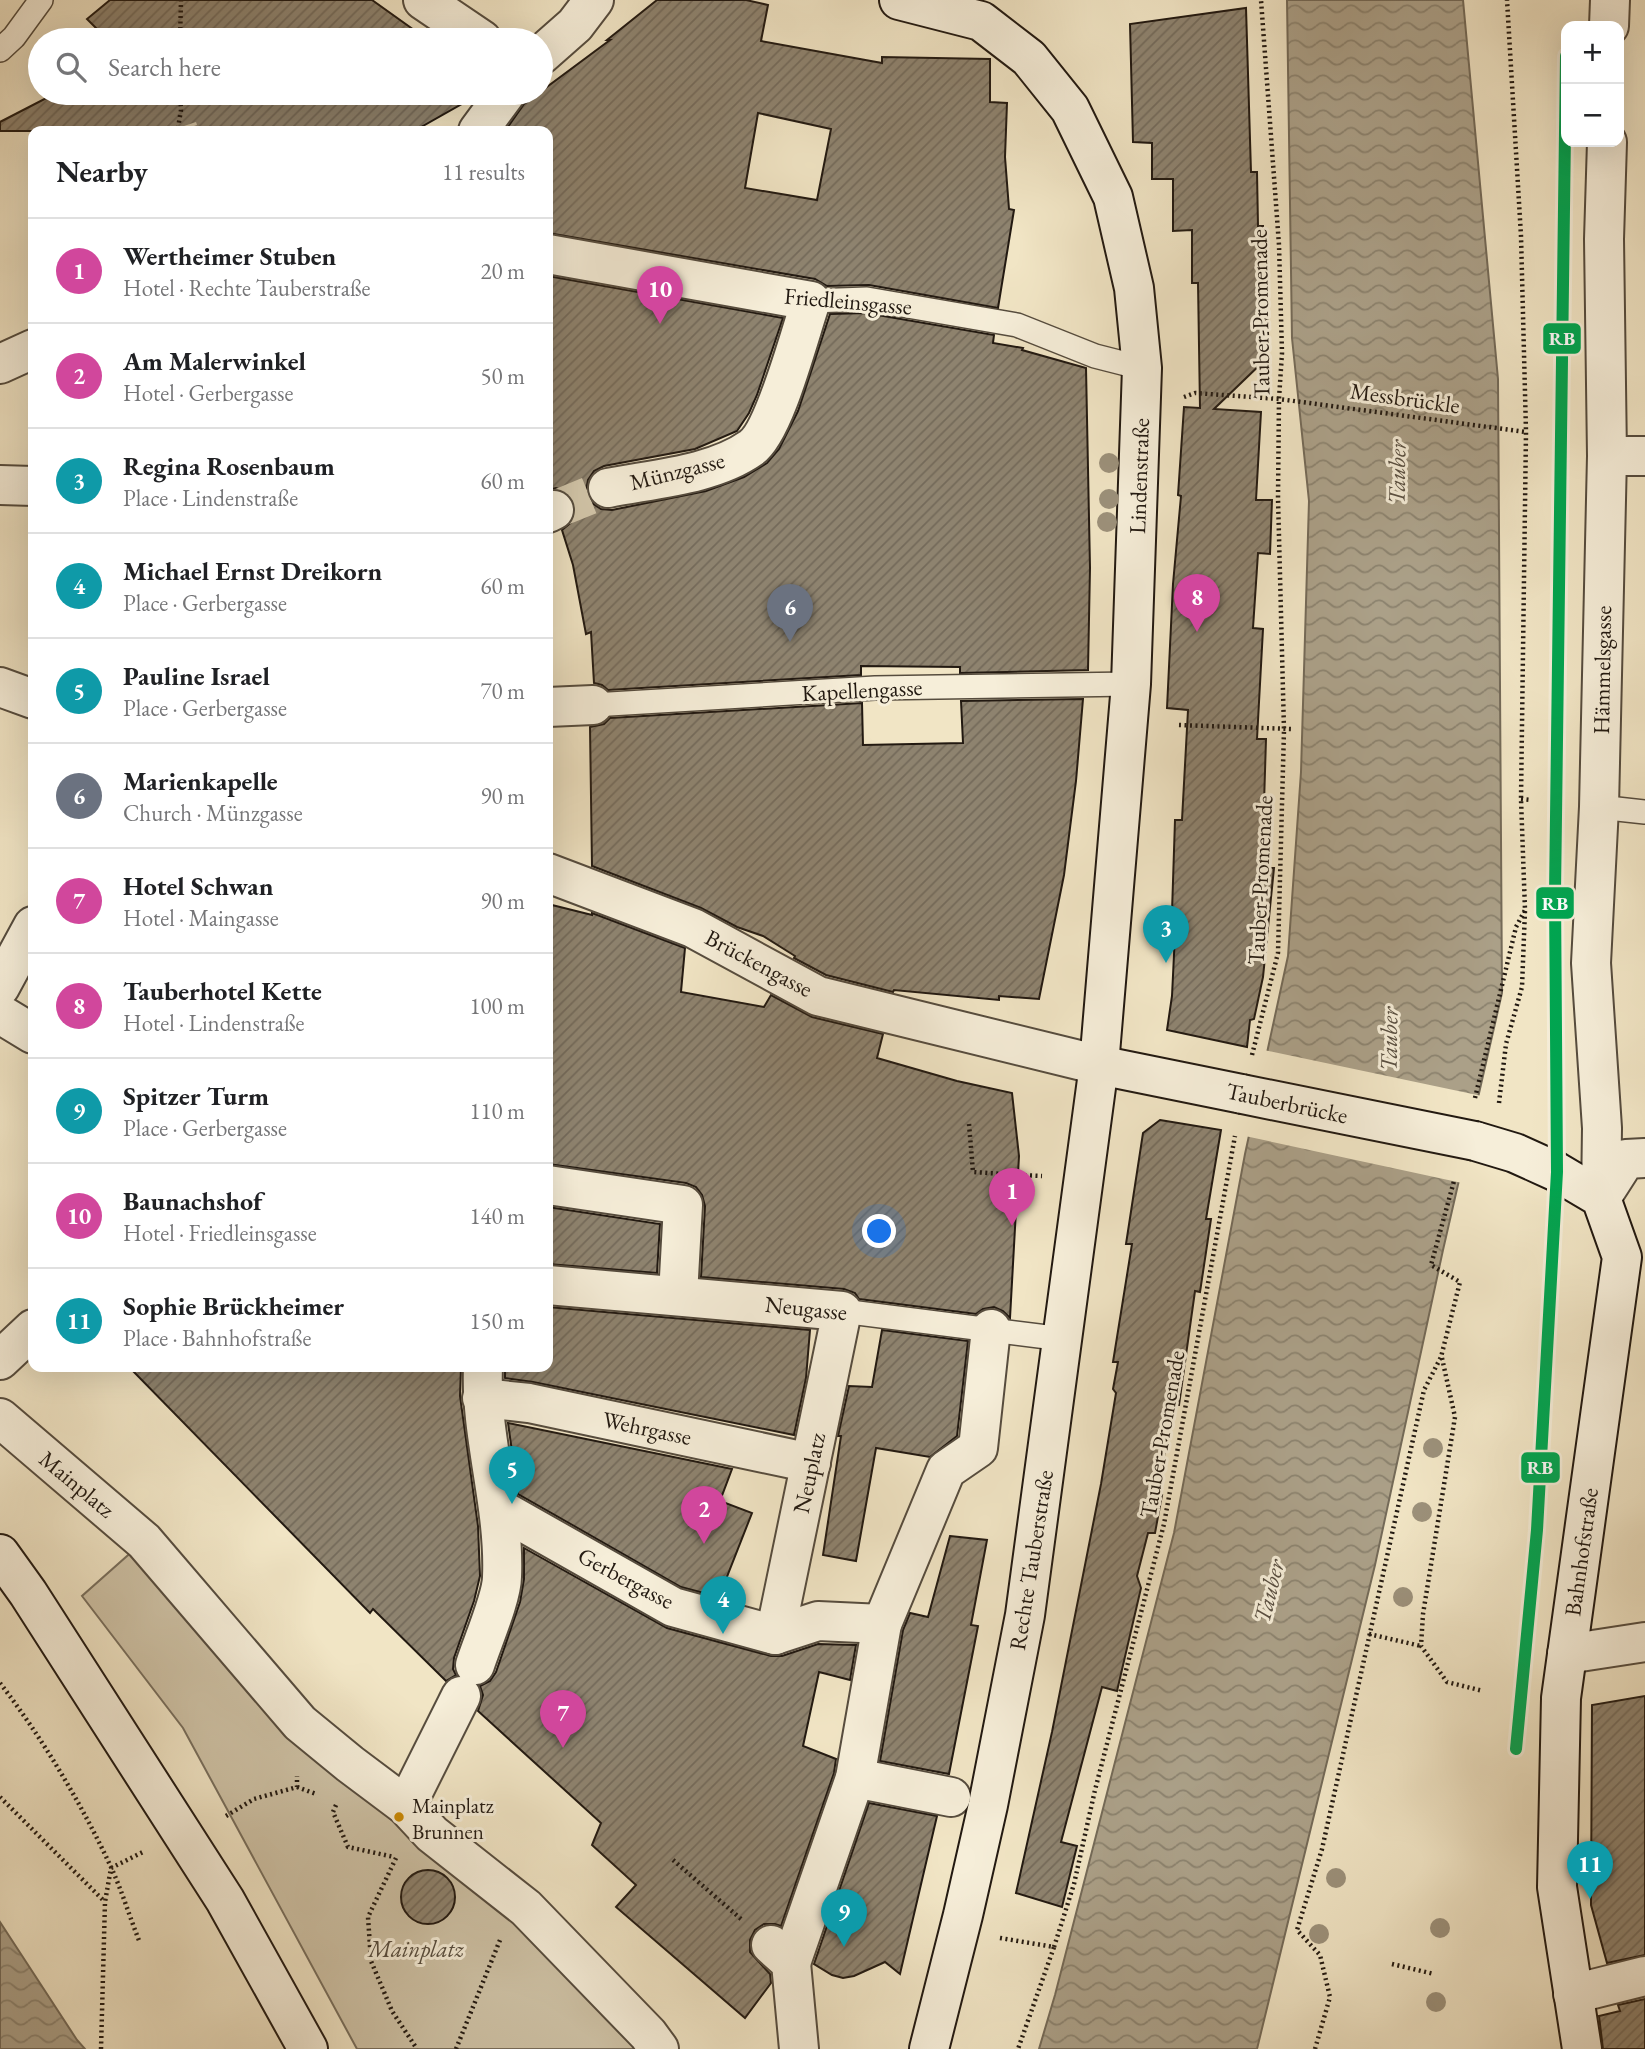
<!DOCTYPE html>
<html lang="en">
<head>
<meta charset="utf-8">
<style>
  body { margin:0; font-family:"EB Garamond",serif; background:#f6f6f6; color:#202124 }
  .controls { position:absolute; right:21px; top:21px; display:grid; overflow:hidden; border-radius:14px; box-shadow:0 7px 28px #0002 }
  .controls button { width:63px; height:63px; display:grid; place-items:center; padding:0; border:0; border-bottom:2px solid #e0e0e0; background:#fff; color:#202124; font:35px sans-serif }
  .you { position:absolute; left:880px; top:1232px; width:24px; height:24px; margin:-18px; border:5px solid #fff; border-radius:50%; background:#1a73e8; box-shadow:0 0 0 10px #1a73e833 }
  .badge { display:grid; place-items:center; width:46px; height:46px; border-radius:50%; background:#111827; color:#fff; font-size:23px; font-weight:700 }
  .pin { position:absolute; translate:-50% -58px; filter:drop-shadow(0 2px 4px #0008) }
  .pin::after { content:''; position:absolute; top:37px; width:24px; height:21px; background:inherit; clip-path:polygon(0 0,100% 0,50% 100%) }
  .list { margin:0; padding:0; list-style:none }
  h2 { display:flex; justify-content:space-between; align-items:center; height:91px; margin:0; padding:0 28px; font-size:30px }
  h2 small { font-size:23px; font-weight:400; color:#757577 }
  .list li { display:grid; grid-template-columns:46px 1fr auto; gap:21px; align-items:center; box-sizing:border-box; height:105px; padding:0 28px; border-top:2px solid #e0e0e0 }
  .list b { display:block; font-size:26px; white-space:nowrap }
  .list p { margin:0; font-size:23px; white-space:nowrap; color:#757577 }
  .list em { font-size:23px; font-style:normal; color:#757577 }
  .icon { flex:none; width:38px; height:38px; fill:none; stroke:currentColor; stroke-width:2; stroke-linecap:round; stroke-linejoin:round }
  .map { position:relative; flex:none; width:1645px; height:2049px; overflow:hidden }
  .search { position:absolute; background:#fff; box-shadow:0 7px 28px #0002; left:28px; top:28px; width:525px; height:77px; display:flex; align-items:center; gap:18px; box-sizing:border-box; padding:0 24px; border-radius:38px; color:#757577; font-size:26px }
  .panel { position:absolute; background:#fff; box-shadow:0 7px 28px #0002; left:28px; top:126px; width:525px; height:1246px; border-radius:14px }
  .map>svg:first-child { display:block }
</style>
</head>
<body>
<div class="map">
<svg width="1645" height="2049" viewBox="0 0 1645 2049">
  <defs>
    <pattern id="water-waves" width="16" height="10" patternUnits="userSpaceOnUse" patternTransform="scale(1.75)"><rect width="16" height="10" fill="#aba088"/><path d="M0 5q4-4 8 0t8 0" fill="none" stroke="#8b826e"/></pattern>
    <pattern id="building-hatch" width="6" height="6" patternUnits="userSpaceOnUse" patternTransform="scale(1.75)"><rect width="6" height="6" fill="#8e836f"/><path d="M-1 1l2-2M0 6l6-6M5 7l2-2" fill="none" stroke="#746a5a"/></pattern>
  </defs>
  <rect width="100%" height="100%" fill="#f1e5c5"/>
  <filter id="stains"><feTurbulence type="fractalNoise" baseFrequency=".00286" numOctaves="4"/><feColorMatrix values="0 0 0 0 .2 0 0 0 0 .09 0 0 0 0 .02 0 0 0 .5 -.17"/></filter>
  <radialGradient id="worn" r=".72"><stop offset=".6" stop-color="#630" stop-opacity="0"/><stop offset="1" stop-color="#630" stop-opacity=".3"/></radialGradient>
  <polygon fill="#cec2a6" stroke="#786e5c" stroke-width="2" points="144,1541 300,1723 659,2049 357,2049 183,1728 82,1596"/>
  <g fill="url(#water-waves)" stroke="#746a58" stroke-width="2">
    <polygon points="1287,0 1463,0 1498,379 1502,993 1443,1250 1375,1565 1257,2049 1039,2049 1055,1995 1174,1533 1245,1154 1288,956 1301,772 1309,501 1292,338"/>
    <polygon points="0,1922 77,2040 85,2049 0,2049"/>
  </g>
  <polygon fill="#f1e5c5" points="1264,1050 1482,1096 1462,1183 1245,1136"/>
  <g fill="url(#building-hatch)" stroke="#221911" stroke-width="2" fill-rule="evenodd">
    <polygon points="110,0 372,0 428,40 108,40 87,19"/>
    <path d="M657 0H746L768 5 761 41 882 63V57L990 59V102L1007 103 1005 157 1009 209 1014 210 998 308 869 285 827 286 815 279 548 233V131H505L524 104 610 40H607ZM758 113 831 129 817 200 745 188Z"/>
    <polygon points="1246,8 1251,172 1257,172 1258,226 1263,226 1265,307 1267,311 1269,356 1214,409 1261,412 1256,500 1272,500 1270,554 1258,553 1253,628 1263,629 1257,739 1266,739 1262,868 1274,868 1263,977 1254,1019 1250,1020 1247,1047 1167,1030 1172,996 1176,913 1172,912 1175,820 1182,820 1188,710 1167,708 1173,584 1181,496 1178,495 1184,407 1200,408 1198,283 1192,283 1192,230 1173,231 1173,179 1152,179 1152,143 1133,142 1130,24"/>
    <polygon points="56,93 472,93 474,97 414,131 0,131 0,122"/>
    <polygon points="548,276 783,318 757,395 749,413 737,431 695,449 604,466 594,471 588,480 586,491 592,503 601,509 612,510 706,491 744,477 767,463 779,449 798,411 830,314 866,313 994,335 993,343 1023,348 1022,350 1086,368 1090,568 1088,670 960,673 960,667 861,666 861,675 608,690 602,685 594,683 591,632 586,634 573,565 562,530 573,521 576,511 574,501 565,491 556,488 548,490"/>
    <polygon points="1083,699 1076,781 1064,875 1039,999 999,996 999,1000 894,990 893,992 826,975 794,958 795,956 763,936 737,927 701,908 592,866 590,727 604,724 610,718 862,703 863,745 963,743 961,701"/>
    <polygon points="548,904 592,915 592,913 685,948 681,992 764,1007 771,995 812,1017 883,1034 877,1058 957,1081 1012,1093 1019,1156 1010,1318 1003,1311 994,1307 983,1309 976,1314 859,1299 855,1293 844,1289 701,1277 705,1206 702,1195 696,1187 686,1183 548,1164"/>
    <polygon points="1160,1120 1221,1130 1206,1219 1211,1219 1200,1292 1195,1291 1179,1405 1172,1405 1158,1495 1162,1495 1155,1533 1148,1533 1137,1576 1141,1588 1117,1691 1102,1687 1061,1842 1077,1846 1062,1907 1016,1893 1052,1732 1101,1484 1116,1393 1113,1389 1118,1362 1113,1362 1132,1244 1126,1244 1143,1133"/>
    <polygon points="548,1207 660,1224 657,1273 548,1264"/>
    <polygon points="548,1307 810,1330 806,1378 794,1435 533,1382 505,1378 505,1367 548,1367"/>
    <polygon points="882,1330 968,1341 957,1436 930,1457 876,1448 856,1561 823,1555 841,1436 838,1436 849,1386 872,1387"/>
    <polygon points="129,1367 461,1367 460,1396 478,1526 480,1576 474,1601 454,1658 453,1669 456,1675 446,1681 373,1609 370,1613"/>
    <polygon points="508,1423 732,1469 720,1501 752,1513 719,1597 681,1587 518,1494"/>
    <polygon points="950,1536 987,1540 971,1625 978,1626 949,1774 880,1761 903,1630 910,1613 928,1617"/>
    <polygon points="524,1548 667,1628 771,1656 782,1656 818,1644 856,1645 850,1680 819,1672 803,1746 836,1759 834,1773 781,1926 775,1924 764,1924 755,1930 750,1940 750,1952 770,1974 771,1983 745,2018 616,1907 636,1885 592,1845 601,1823 478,1711 483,1695 480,1686 490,1681 496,1672 520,1602 524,1579"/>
    <polygon points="1645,1696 1645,1955 1607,1963 1591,1905 1592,1705"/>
    <polygon points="869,1803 937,1816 900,1974 885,1962 854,1976 843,1978 832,1975 814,1964"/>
    <circle cx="428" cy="1897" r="27"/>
    <polygon points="1645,1999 1645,2049 1603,2049 1599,2016 1620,2011 1618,2005"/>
  </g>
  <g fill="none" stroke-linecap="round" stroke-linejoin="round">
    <g stroke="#d2c6aa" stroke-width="38" stroke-dasharray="38 19" stroke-linecap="butt">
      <polyline points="178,128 179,131"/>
      <polyline points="554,510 608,488"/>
    </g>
    <defs>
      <g id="lane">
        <polyline points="0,50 14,37 41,0"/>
        <polyline points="811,301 867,299 1017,325 1095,356 1142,368"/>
        <polyline points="593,705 875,688 1131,684"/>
        <polyline points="1599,807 1645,812"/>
        <polyline points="842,1311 1063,1339"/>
      </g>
      <g id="street">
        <polyline points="423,0 482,40"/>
        <polyline points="1609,26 1610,0"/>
        <polyline points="541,55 575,25 594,0"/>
        <polyline points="478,131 506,93"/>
        <path d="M548 254 811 301C800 332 775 432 751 448 713 475 653 479 608 488"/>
        <polyline points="0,364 33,349"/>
        <polyline points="1607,456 1645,456"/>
        <polyline points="0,485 33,486"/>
        <polyline points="548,513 554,510"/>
        <polyline points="0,687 33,699"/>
        <polyline points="548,707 593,705"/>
        <polyline points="548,873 693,928 818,996 1099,1065"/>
        <polyline points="0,987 33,926"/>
        <polyline points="0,1014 33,1034"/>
        <polyline points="548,1185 683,1205 678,1295"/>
        <polyline points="1601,1198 1602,1128 1591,963 1599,807 1607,456 1604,239 1607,142"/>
        <polyline points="1601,1198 1626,1159 1645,1158"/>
        <polyline points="548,1285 842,1311 775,1635"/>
        <polyline points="0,1360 33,1329"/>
        <polyline points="482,1398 529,1403 811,1463"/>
        <polyline points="0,1418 144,1541 300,1723 350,1764 406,1806 432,1834 526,1908 648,2034 659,2049"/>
        <polyline points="500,1509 673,1607 775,1635 818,1621 882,1624"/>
        <polyline points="1567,1654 1645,1642"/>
        <path d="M475 1665C482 1643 502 1597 502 1577 505 1506 480 1437 483 1367"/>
        <polyline points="855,1778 951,1797"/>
        <polyline points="406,1806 461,1696"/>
        <polyline points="771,1945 791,1963 799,2049"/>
        <polyline points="791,1963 855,1778 882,1624 946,1470 978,1448 991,1329"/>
        <polyline points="1573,1994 1645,1976"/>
      </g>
      <g id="secondary">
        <polyline points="899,0 981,21 1029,58 1070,109 1113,197 1134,288 1142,368 1131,684 1099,1065 1025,1615 988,1805 963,1915 929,2049"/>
        <polyline points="1099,1065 1242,1094"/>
        <polyline points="1475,1141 1515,1153 1557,1172 1601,1198 1622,1257 1561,1698 1557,1887 1582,2049"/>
        <polyline points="0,1554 28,1593 225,1900 308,2049"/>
      </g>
    </defs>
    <use href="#lane" stroke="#564c3e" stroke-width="26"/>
    <use href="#street" stroke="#564c3e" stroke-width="42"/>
    <use href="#secondary" stroke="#221911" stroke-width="42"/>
    <g stroke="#221911" stroke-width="4.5" stroke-dasharray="2 3.5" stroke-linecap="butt">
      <polyline points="180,40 181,0"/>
      <polyline points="178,128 181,110 180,93"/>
      <polyline points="1184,397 1195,393 1279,399 1526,432"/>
      <polyline points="1179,725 1291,729"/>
      <polyline points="1521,799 1531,800"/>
      <polyline points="1252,1055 1278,953 1284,730 1278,498 1279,399 1282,353 1279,245 1261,0"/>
      <polyline points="1475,1098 1516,927 1525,910"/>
      <polyline points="1499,1103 1506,1044 1522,987 1525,910 1521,799 1526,432 1521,236 1507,0"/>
      <polyline points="969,1124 973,1172 1004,1174"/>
      <polyline points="1019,1175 1042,1176"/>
      <polyline points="1442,1358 1455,1417 1423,1614 1421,1646 1447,1682 1483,1691"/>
      <polyline points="1369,1634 1421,1646"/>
      <path d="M0 1683C43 1739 81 1803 111 1867 122 1891 130 1918 140 1943"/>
      <polyline points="297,1787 316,1794"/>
      <polyline points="0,1797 104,1901"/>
      <polyline points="336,1805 333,1812 348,1847 394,1857"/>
      <polyline points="226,1816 254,1799 297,1787 297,1776"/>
      <polyline points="396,1858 368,1917 371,1961 392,2011 417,2049"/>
      <polyline points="673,1860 741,1919"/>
      <polyline points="1000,1938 1054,1947 1018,2049"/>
      <polyline points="1054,1947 1074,1884 1095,1790 1164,1524 1235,1136"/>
      <polyline points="1392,1964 1434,1974"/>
      <polyline points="101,2049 105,1902 111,1868 145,1851"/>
      <polyline points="456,2049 500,1940"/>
      <polyline points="1315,2049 1330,1997 1320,1955 1297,1930 1322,1849 1424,1390 1441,1357 1460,1282 1431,1265 1454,1181"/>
    </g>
    <use href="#lane" stroke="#f6eed9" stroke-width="23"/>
    <use href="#street" stroke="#f6eed9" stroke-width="38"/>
    <use href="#secondary" stroke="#f6eed9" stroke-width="38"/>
    <defs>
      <polyline id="secondary-bridge" points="1242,1094 1475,1141"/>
    </defs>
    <use href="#secondary-bridge" stroke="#221911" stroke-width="42" stroke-linecap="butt"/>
    <use href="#secondary-bridge" stroke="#f6eed9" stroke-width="38"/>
    <defs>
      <polyline id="rail-1" points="1516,1749 1537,1530 1557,1172 1555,893 1566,56"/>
    </defs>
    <use href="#rail-1" stroke="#f6eed9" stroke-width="18"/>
    <use href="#rail-1" stroke="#00a651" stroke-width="12"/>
  </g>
  <g fill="#9c917b">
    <circle cx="1109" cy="463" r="10"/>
    <circle cx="1109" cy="499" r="10"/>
    <circle cx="1107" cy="522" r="10"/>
    <circle cx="1433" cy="1448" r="10"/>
    <circle cx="1422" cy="1512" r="10"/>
    <circle cx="1403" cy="1597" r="10"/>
    <circle cx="1336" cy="1878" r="10"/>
    <circle cx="1440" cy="1928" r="10"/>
    <circle cx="1319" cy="1934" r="10"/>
    <circle cx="1436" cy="2002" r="10"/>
  </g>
  <circle fill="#cc8a03" stroke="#f6eed9" stroke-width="2.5" cx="399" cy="1817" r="6"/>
  <g text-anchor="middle" stroke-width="6" stroke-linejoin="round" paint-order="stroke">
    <g font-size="21" fill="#221911" stroke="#f6eed9" text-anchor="start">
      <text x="412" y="1813">Mainplatz<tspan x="412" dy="26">Brunnen</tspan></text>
    </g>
    <g font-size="23" fill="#221911" stroke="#f6eed9">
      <text transform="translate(848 301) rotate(5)" y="8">Friedleinsgasse</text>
      <text transform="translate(1260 314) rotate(-91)" y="8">Tauber-Promenade</text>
      <text transform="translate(1405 398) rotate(8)" y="8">Messbrückle</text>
      <text transform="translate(677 471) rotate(-14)" y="8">Münzgasse</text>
      <text transform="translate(1139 476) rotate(-88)" y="8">Lindenstraße</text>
      <text transform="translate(1602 670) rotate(-89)" y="8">Hämmelsgasse</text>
      <text transform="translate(862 690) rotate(-3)" y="8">Kapellengasse</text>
      <text transform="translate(1260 880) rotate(-87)" y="8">Tauber-Promenade</text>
      <text transform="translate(759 963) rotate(28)" y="8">Brückengasse</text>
      <text transform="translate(1287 1103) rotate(12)" y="8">Tauberbrücke</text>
      <text transform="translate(806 1308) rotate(6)" y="8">Neugasse</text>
      <text transform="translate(647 1428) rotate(12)" y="8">Wehrgasse</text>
      <text transform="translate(1162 1434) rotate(-80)" y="8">Tauber-Promenade</text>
      <text transform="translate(809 1473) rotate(-78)" y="8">Neuplatz</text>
      <text transform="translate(77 1484) rotate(40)" y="8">Mainplatz</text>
      <text transform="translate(1581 1552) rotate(-82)" y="8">Bahnhofstraße</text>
      <text transform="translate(1031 1560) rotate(-81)" y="8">Rechte Tauberstraße</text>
      <text transform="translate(626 1578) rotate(28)" y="8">Gerbergasse</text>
    </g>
    <g font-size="23" font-style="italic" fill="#564c3e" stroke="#f6eed9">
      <text x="416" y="1957">Mainplatz</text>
    </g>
    <g font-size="24" font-style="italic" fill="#594f41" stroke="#f6eed9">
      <text transform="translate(1397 472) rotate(-89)" y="8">Tauber</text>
      <text transform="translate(1389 1039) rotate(-89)" y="8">Tauber</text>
      <text transform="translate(1269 1591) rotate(-76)" y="8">Tauber</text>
    </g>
  </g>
  <g stroke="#f6eed9" stroke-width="2.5">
    <rect x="1542" y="322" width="40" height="33" rx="7" fill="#00a651"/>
    <rect x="1535" y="886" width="40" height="34" rx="7" fill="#00a651"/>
    <rect x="1520" y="1451" width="41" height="33" rx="7" fill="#00a651"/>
  </g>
  <g font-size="19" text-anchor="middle" font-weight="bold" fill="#fff">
    <text x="1562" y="345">RB</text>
    <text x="1555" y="910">RB</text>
    <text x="1540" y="1474">RB</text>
  </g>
  <rect width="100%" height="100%" filter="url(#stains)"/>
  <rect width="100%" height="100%" fill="url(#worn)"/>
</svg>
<div class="controls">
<button>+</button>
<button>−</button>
</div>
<div class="you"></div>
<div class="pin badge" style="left:1012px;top:1226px;background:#d1479c">1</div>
<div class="pin badge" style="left:704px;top:1544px;background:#d1479c">2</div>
<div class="pin badge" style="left:1166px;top:963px;background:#0f9aa8">3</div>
<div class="pin badge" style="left:723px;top:1634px;background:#0f9aa8">4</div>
<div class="pin badge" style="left:512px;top:1504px;background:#0f9aa8">5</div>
<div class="pin badge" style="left:790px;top:642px;background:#6b7280">6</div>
<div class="pin badge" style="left:563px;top:1748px;background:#d1479c">7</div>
<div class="pin badge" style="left:1197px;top:632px;background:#d1479c">8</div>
<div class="pin badge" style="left:844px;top:1947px;background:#0f9aa8">9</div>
<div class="pin badge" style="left:660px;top:324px;background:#d1479c">10</div>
<div class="pin badge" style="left:1590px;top:1899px;background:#0f9aa8">11</div>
<div class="search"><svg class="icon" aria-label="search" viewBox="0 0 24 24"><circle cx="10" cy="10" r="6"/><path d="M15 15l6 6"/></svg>Search here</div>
<section class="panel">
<h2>Nearby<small>11 results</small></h2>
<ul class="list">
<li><span class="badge" style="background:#d1479c">1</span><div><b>Wertheimer Stuben</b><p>Hotel · Rechte Tauberstraße</p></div><em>20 m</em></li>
<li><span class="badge" style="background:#d1479c">2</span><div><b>Am Malerwinkel</b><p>Hotel · Gerbergasse</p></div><em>50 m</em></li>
<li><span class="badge" style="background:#0f9aa8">3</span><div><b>Regina Rosenbaum</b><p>Place · Lindenstraße</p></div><em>60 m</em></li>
<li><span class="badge" style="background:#0f9aa8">4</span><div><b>Michael Ernst Dreikorn</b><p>Place · Gerbergasse</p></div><em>60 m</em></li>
<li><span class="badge" style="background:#0f9aa8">5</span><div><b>Pauline Israel</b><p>Place · Gerbergasse</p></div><em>70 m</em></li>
<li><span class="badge" style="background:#6b7280">6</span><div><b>Marienkapelle</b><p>Church · Münzgasse</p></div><em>90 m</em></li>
<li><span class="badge" style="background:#d1479c">7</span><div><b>Hotel Schwan</b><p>Hotel · Maingasse</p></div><em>90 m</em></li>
<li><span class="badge" style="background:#d1479c">8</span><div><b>Tauberhotel Kette</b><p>Hotel · Lindenstraße</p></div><em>100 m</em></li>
<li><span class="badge" style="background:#0f9aa8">9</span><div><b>Spitzer Turm</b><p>Place · Gerbergasse</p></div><em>110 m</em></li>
<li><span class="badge" style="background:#d1479c">10</span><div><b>Baunachshof</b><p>Hotel · Friedleinsgasse</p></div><em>140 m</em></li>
<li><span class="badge" style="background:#0f9aa8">11</span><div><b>Sophie Brückheimer</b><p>Place · Bahnhofstraße</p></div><em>150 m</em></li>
</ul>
</section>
</div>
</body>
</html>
